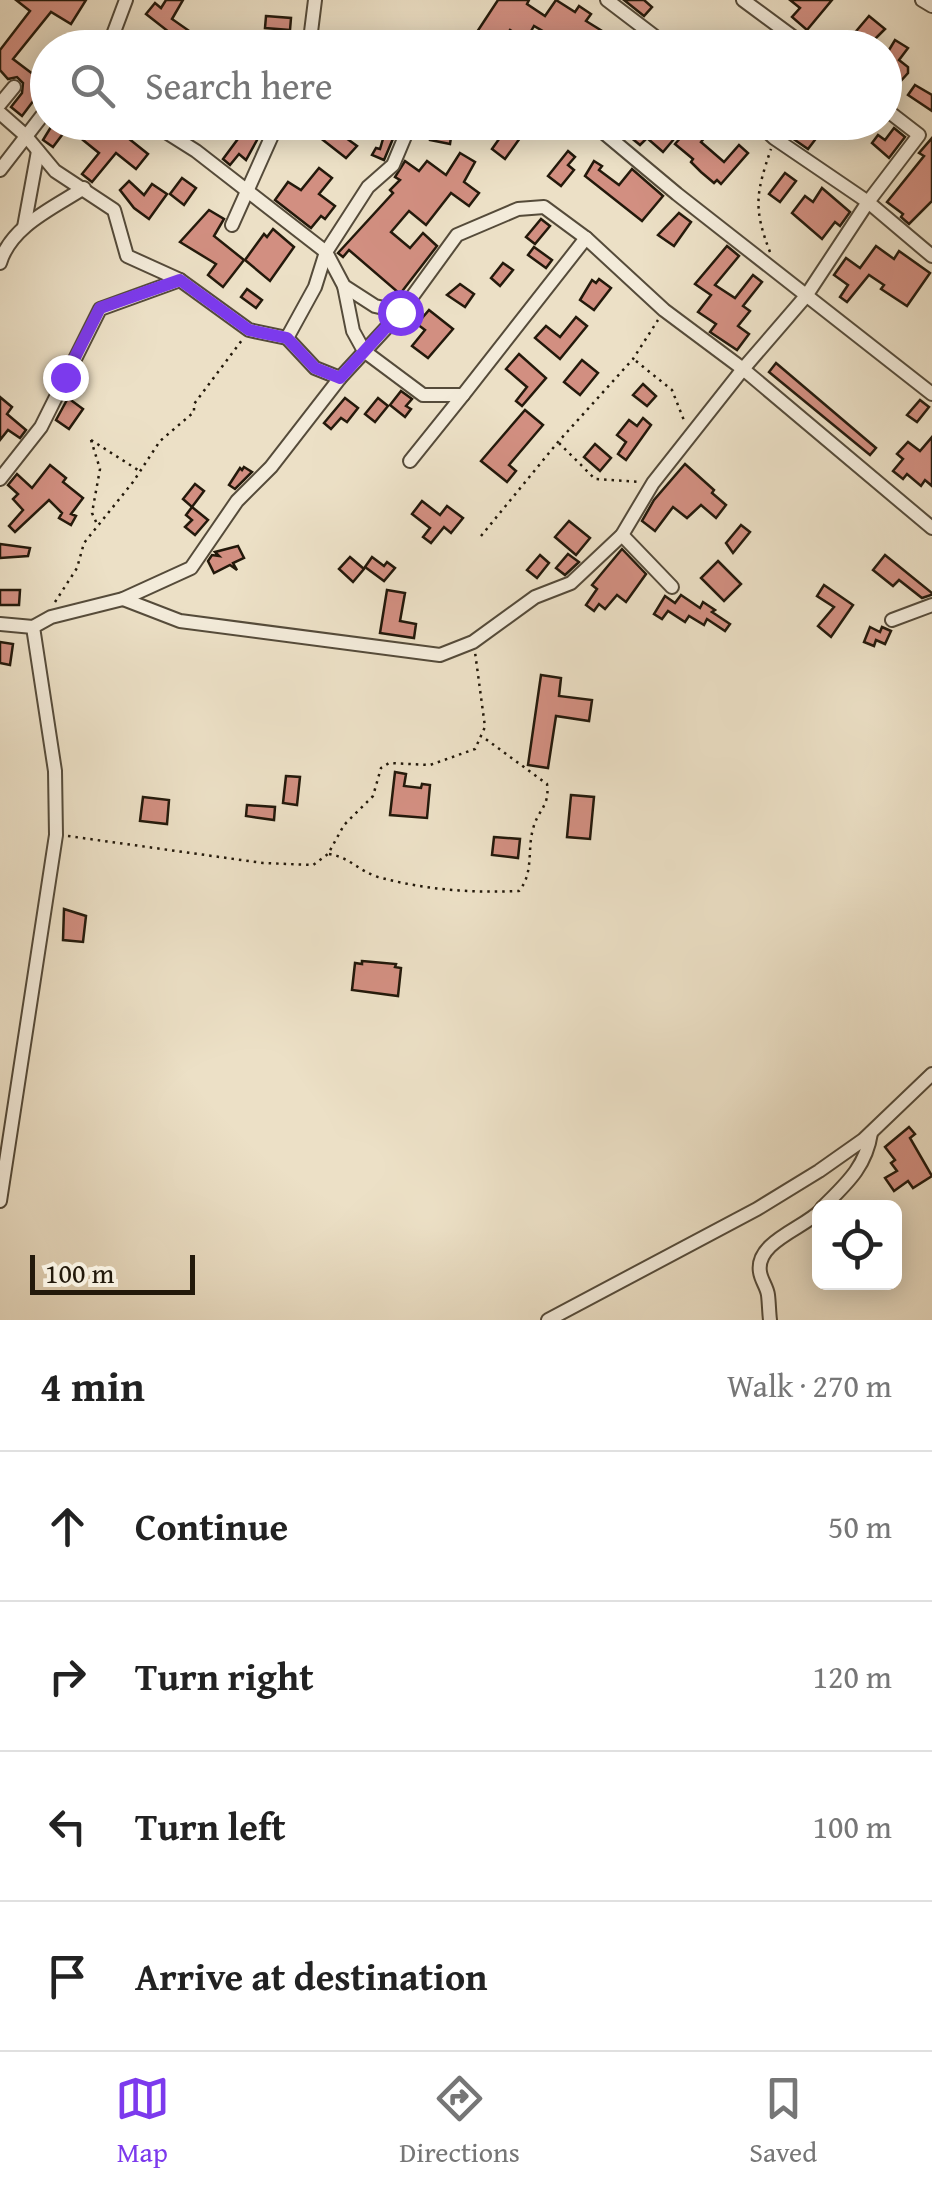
<!DOCTYPE html>
<html lang="en">
<head>
<meta charset="utf-8">
<style>
  body { margin:0; font-family:"Gentium Book Plus",serif; background:#f6f6f6; color:#222 }
  .controls { position:absolute; right:30px; bottom:30px; display:grid; overflow:hidden; border-radius:15px; box-shadow:0 5px 25px #0003 }
  .controls button { width:90px; height:90px; display:grid; place-items:center; padding:0; border:0; border-bottom:2px solid #e0e0e0; background:#fff; color:#222; font:50px sans-serif }
  .scale { position:absolute; left:30px; bottom:25px; width:165px; box-sizing:border-box; padding-left:10px; border:5px solid #23190b; border-top:0; font-size:28px; line-height:35px; white-space:nowrap; color:#23190b; -webkit-text-stroke:8px #f3ebda; paint-order:stroke }
  .stop { position:absolute; width:30px; height:30px; margin:-22px; border:8px solid #7c3aed; border-radius:50%; background:#fff }
  .stop.end { background:#7c3aed; border-color:#fff; box-shadow:0 2px 10px #0008 }
  .list { margin:0; padding:0; list-style:none }
  h2 { display:flex; justify-content:space-between; align-items:center; height:130px; margin:0; padding:0 40px; font-size:42px }
  h2 small { font-size:32px; font-weight:400; color:#767676 }
  .list li { display:grid; grid-template-columns:65px 1fr auto; gap:30px; align-items:center; box-sizing:border-box; height:150px; padding:0 40px; border-top:2px solid #e0e0e0 }
  .list b { display:block; font-size:38px; white-space:nowrap }
  .list em { font-size:32px; font-style:normal; color:#767676 }
  .icon { flex:none; width:55px; height:55px; fill:none; stroke:currentColor; stroke-width:2; stroke-linecap:round; stroke-linejoin:round }
  .map { position:relative; flex:none; width:932px; height:1320px; overflow:hidden }
  .search { position:absolute; background:#fff; box-shadow:0 5px 25px #0003; left:30px; right:30px; top:30px; height:110px; display:flex; align-items:center; gap:25px; box-sizing:border-box; padding:0 35px; border-radius:55px; color:#767676; font-size:38px }
  .sheet { height:730px; background:#fff }
  nav { display:flex; justify-content:space-around; align-items:center; box-sizing:border-box; height:140px; border-top:2px solid #e0e0e0; background:#fff; font-size:28px; color:#767676 }
  nav a { display:grid; justify-items:center; gap:5px }
  nav .on { color:#7c3aed }
  .map>svg:first-child { display:block }
</style>
</head>
<body>
<div class="map">
<svg width="932" height="1320" viewBox="0 0 932 1320">
  <rect width="100%" height="100%" fill="#ece0c6"/>
  <filter id="stains"><feTurbulence type="fractalNoise" baseFrequency=".002" numOctaves="4"/><feColorMatrix values="0 0 0 0 .2 0 0 0 0 .09 0 0 0 0 .02 0 0 0 .5 -.17"/></filter>
  <radialGradient id="worn" r=".72"><stop offset=".6" stop-color="#630" stop-opacity="0"/><stop offset="1" stop-color="#630" stop-opacity=".3"/></radialGradient>
  <g fill="#d28f81" stroke="#23190b" stroke-width="2.5">
    <polygon points="16,0 86,0 71,24 51,12 13,59 46,84 22,116 11,107 22,93 23,83 17,77 8,79 0,70 0,50 30,11"/>
    <polygon points="166,0 183,0 172,19 195,35 186,48 166,35 169,32 146,14 155,3 161,8"/>
    <polygon points="498,0 529,0 527,4 545,16 556,0 575,12 579,6 591,14 586,21 615,39 611,46 597,37 592,48 573,40 568,48 546,48 553,37 534,26 526,40 510,30 504,39 496,34 485,48 473,38"/>
    <polygon points="624,0 644,0 652,7 644,16"/>
    <polygon points="790,0 832,0 807,30 792,17 800,8"/>
    <polygon points="266,16 291,18 290,30 265,28"/>
    <polygon points="869,16 885,29 866,48 852,36"/>
    <polygon points="823,34 851,48 824,48 817,44"/>
    <polygon points="895,40 908,48 899,60 908,67 908,73 899,83 884,67 890,57 886,55"/>
    <polygon points="915,85 932,95 932,111 908,95"/>
    <polygon points="54,122 68,127 53,147 43,140"/>
    <polygon points="103,122 108,122 148,154 136,169 116,153 92,182 82,174 99,153 83,140 90,132 93,135"/>
    <polygon points="240,122 267,122 246,160 239,154 230,165 223,159 246,128"/>
    <polygon points="300,122 324,122 357,146 346,158"/>
    <polygon points="388,122 400,122 384,160 372,155 376,148 380,149"/>
    <polygon points="511,122 518,122 525,131 505,159 492,149"/>
    <polygon points="612,122 645,122 659,133 662,129 674,139 663,152 647,138 640,145"/>
    <polygon points="684,122 700,122 710,131 701,142 724,162 739,145 748,153 721,184 717,180 714,183 701,172 691,162 693,159 675,144 690,127"/>
    <polygon points="803,122 821,132 808,149 792,138"/>
    <polygon points="811,122 844,122 833,138"/>
    <polygon points="444,123 453,124 450,144 430,140 431,128 443,130"/>
    <polygon points="894,128 905,137 889,158 872,143 878,135 885,140"/>
    <polygon points="932,138 932,201 909,224 901,217 903,214 887,202 924,156 919,153"/>
    <polygon points="568,151 575,157 568,165 574,170 561,186 548,176"/>
    <polygon points="460,153 475,162 464,182 479,193 469,206 451,193 426,225 409,211 391,232 410,248 423,233 437,246 400,294 349,250 343,257 338,253 393,193 390,190 400,180 395,177 405,161 419,171 427,161 446,175"/>
    <polygon points="594,161 602,166 599,170 619,185 632,169 663,196 642,221 585,176"/>
    <polygon points="319,168 332,178 319,194 335,206 325,219 321,216 311,228 275,200 288,182 301,190"/>
    <polygon points="785,173 796,181 780,202 769,194"/>
    <polygon points="182,178 196,188 184,205 170,194"/>
    <polygon points="129,181 144,195 152,184 167,194 149,219 134,208 120,190"/>
    <polygon points="822,188 850,212 840,226 835,222 822,239 792,213 805,196 813,202"/>
    <polygon points="209,210 224,219 214,236 244,260 223,287 208,275 216,264 180,242"/>
    <polygon points="679,213 691,222 674,246 658,235"/>
    <polygon points="541,219 550,226 535,244 526,237"/>
    <polygon points="273,229 294,247 270,281 245,260 264,234 267,237"/>
    <polygon points="727,246 739,256 715,285 735,298 753,275 762,282 743,306 750,311 738,326 749,334 737,350 710,332 716,324 698,312 711,295 695,284"/>
    <polygon points="876,246 894,259 899,251 930,273 907,306 881,289 884,285 869,275 847,302 840,297 848,285 834,275 846,258 860,268"/>
    <polygon points="534,247 552,260 546,268 528,255"/>
    <polygon points="503,263 513,270 500,286 491,278"/>
    <polygon points="599,279 611,288 594,310 580,300 592,280 596,283"/>
    <polygon points="460,284 474,294 465,307 447,295"/>
    <polygon points="247,289 262,300 256,308 241,297"/>
    <polygon points="429,310 453,329 428,358 412,346 425,330 417,324"/>
    <polygon points="576,317 587,326 560,359 535,338 546,326 560,337"/>
    <polygon points="519,354 546,378 522,406 516,401 527,387 506,369"/>
    <polygon points="582,360 598,373 580,395 564,382"/>
    <polygon points="776,363 876,448 870,455 769,372"/>
    <polygon points="643,384 656,396 647,406 633,395"/>
    <polygon points="401,391 412,399 406,406 411,409 405,417 390,405"/>
    <polygon points="0,397 12,407 7,414 26,430 20,438 8,430 0,440"/>
    <polygon points="68,398 83,409 69,429 56,420"/>
    <polygon points="345,398 358,408 347,422 341,418 331,429 324,423"/>
    <polygon points="378,398 388,406 375,422 365,414"/>
    <polygon points="920,400 929,407 917,422 907,415"/>
    <polygon points="525,410 543,425 509,465 516,471 507,482 481,461"/>
    <polygon points="643,418 651,425 626,460 618,454 626,442 617,435 629,420 637,426"/>
    <polygon points="932,437 932,486 925,480 921,486 907,474 903,479 893,471 903,459 897,454 908,442 920,451"/>
    <polygon points="595,444 611,458 600,471 584,457"/>
    <polygon points="685,464 714,490 712,493 726,505 716,518 701,505 687,518 673,507 655,531 642,521 654,500"/>
    <polygon points="50,465 66,478 63,482 83,498 71,514 76,516 71,525 59,518 62,513 49,500 15,532 9,526 23,510 13,499 18,494 8,485 17,474 32,488"/>
    <polygon points="244,467 252,472 235,489 229,485 240,468 242,470"/>
    <polygon points="195,484 204,491 192,507 183,499"/>
    <polygon points="422,501 440,515 447,506 463,518 451,533 444,527 431,543 423,537 430,528 412,514"/>
    <polygon points="192,507 208,520 195,535 185,527 192,520 186,515"/>
    <polygon points="569,521 590,538 576,555 555,537"/>
    <polygon points="741,525 750,532 733,553 726,543"/>
    <polygon points="0,544 30,548 28,556 0,558"/>
    <polygon points="238,546 244,558 233,563 237,570 230,565 214,573 208,561 212,555 219,556 215,552"/>
    <polygon points="622,549 646,574 626,602 617,595 605,609 599,604 594,611 586,605 597,589 592,585"/>
    <polygon points="568,554 579,562 565,575 556,568"/>
    <polygon points="540,555 549,563 537,578 527,570"/>
    <polygon points="885,555 932,593 931,595 922,598 899,580 893,586 873,570"/>
    <polygon points="350,557 364,569 353,582 339,569"/>
    <polygon points="372,557 384,566 387,562 395,568 384,581 365,567"/>
    <polygon points="718,561 741,584 724,601 701,578"/>
    <polygon points="824,585 853,605 831,637 818,626 834,607 817,596"/>
    <polygon points="0,590 20,590 19,605 0,605"/>
    <polygon points="387,590 405,593 400,621 416,624 414,638 380,633"/>
    <polygon points="681,595 700,608 703,602 715,610 712,612 730,624 725,631 707,619 704,625 689,616 685,622 668,611 662,619 654,614 665,596 675,603"/>
    <polygon points="870,627 880,632 882,627 891,631 885,644 876,640 874,646 864,642"/>
    <polygon points="0,642 13,644 10,665 0,663"/>
    <polygon points="541,675 561,678 559,696 592,700 589,721 556,716 548,768 528,765"/>
    <polygon points="395,772 406,774 404,786 421,788 422,784 430,785 427,818 390,815"/>
    <polygon points="286,776 300,777 297,805 283,803"/>
    <polygon points="571,795 594,797 590,839 567,837"/>
    <polygon points="143,797 169,800 167,824 140,821"/>
    <polygon points="247,805 275,807 274,820 246,816"/>
    <polygon points="494,837 520,839 518,858 492,855"/>
    <polygon points="64,909 86,916 83,942 63,940"/>
    <polygon points="362,961 396,964 395,967 401,968 398,996 352,990 355,963 362,964"/>
    <polygon points="909,1127 915,1134 910,1138 932,1176 913,1188 908,1181 894,1191 885,1178 897,1171 891,1163 895,1160 885,1147"/>
  </g>
  <g fill="none" stroke-linecap="round" stroke-linejoin="round">
    <defs>
      <g id="minor">
        <polyline points="607,0 670,48"/>
        <polyline points="743,0 808,48"/>
        <polyline points="922,0 932,6"/>
        <polyline points="108,48 126,0"/>
        <polyline points="309,48 315,0"/>
        <polyline points="0,104 14,87"/>
        <polyline points="0,113 25,135 55,171 114,210 127,256 180,280 249,330 287,338 315,368 340,378"/>
        <polyline points="150,122 196,151 326,252 344,286 375,306 401,312"/>
        <polyline points="591,122 677,194 932,394"/>
        <polyline points="757,122 774,138 868,202 932,256"/>
        <polyline points="0,170 48,108"/>
        <polyline points="232,225 278,122"/>
        <polyline points="24,227 38,151"/>
        <path d="M0 263C11 226 53 208 84 188"/>
        <polyline points="344,286 353,331 364,351 423,395 463,395 586,238"/>
        <polyline points="287,338 315,287 326,252 368,187 393,165 411,122"/>
        <polyline points="410,461 463,395"/>
        <polyline points="0,479 41,427 100,309 180,280"/>
        <polyline points="622,535 672,587"/>
        <polyline points="123,599 180,621 440,655 473,642 535,597 571,583 622,535 653,483 743,369 806,296 868,202 919,135 884,108"/>
        <polyline points="892,620 932,605"/>
        <polyline points="0,624 33,627"/>
        <polyline points="0,1201 56,835 55,771 33,627 51,617 123,599 191,568 237,501 271,467 340,378 401,312 457,235 518,209 544,207 586,238 664,310 743,369 932,528"/>
        <path d="M822 1208C846 1184 866 1167 871 1133"/>
        <polyline points="548,1320 757,1209 819,1171 863,1140 932,1074"/>
        <path d="M770 1320C769 1312 769 1303 768 1295 767 1287 761 1280 760 1272 755 1242 804 1228 820 1211"/>
      </g>
    </defs>
    <use href="#minor" stroke="#554b3a" stroke-width="16"/>
    <g stroke="#23190b" stroke-width="2.5" stroke-dasharray="2.5 5" stroke-linecap="butt">
      <path d="M770 252C753 208 756 193 771 149"/>
      <polyline points="636,361 672,390 685,423"/>
      <polyline points="91,440 100,469 92,513 97,524"/>
      <polyline points="91,440 138,470"/>
      <polyline points="559,443 595,479 641,482"/>
      <polyline points="481,536 558,442 633,359 658,320"/>
      <polyline points="55,602 77,568 84,543 133,482 160,441 194,412 194,404 242,340"/>
      <polyline points="68,836 263,863 313,865 328,854 344,825 373,796 381,768 389,763 430,765 475,749 485,727 475,652"/>
      <path d="M329 854C349 857 359 871 378 877 426 890 471 893 519 891 534 873 527 850 533 829 538 809 550 807 547 784L483 737"/>
    </g>
    <use href="#minor" stroke="#f3ebda" stroke-width="12"/>
  </g>
  <g fill="none" stroke-linecap="round" stroke-linejoin="round">
    <polyline stroke="#7c3aed" stroke-width="12" points="65,377 100,308 180,280 249,330 287,338 315,368 340,378 400,312"/>
  </g>
  <rect width="100%" height="100%" filter="url(#stains)"/>
  <rect width="100%" height="100%" fill="url(#worn)"/>
</svg>
<div class="controls">
<button><svg class="icon" aria-label="locate" viewBox="0 0 24 24"><circle cx="12" cy="12" r="6"/><path d="M12 2v4M12 18v4M2 12h4M18 12h4"/></svg></button>
</div>
<div class="scale">100 m</div>
<div class="stop" style="left:400px;top:312px"></div>
<div class="stop end" style="left:65px;top:377px"></div>
<div class="search"><svg class="icon" aria-label="search" viewBox="0 0 24 24"><circle cx="10" cy="10" r="6"/><path d="M15 15l6 6"/></svg>Search here</div>
</div>
<section class="sheet">
<h2>4 min<small>Walk · 270 m</small></h2>
<ul class="list">
<li><svg class="icon" aria-label="ahead" viewBox="0 0 24 24"><path d="M12 20V5M6 11l6-6 6 6"/></svg><div><b>Continue</b></div><em>50 m</em></li>
<li><svg class="icon" aria-label="right" viewBox="0 0 24 24"><path d="M7 20v-9h11M14 6l5 5-5 5"/></svg><div><b>Turn right</b></div><em>120 m</em></li>
<li><svg class="icon" aria-label="left" viewBox="0 0 24 24"><path d="M17 20v-9H6M10 6l-5 5 5 5"/></svg><div><b>Turn left</b></div><em>100 m</em></li>
<li><svg class="icon" aria-label="arrive" viewBox="0 0 24 24"><path d="M6 21V4h12l-3 4 3 4H6"/></svg><div><b>Arrive at destination</b></div></li>
</ul>
</section>
<nav>
<a class="on"><svg class="icon" aria-label="map" viewBox="0 0 24 24"><path d="M3 6l6-2 6 2 6-2v14l-6 2-6-2-6 2zM9 4v14M15 6v14"/></svg>Map</a>
<a><svg class="icon" aria-label="directions" viewBox="0 0 24 24"><path d="M12 3l9 9-9 9-9-9zM9 14v-3h6M13 9l2 2-2 2"/></svg>Directions</a>
<a><svg class="icon" aria-label="saved" viewBox="0 0 24 24"><path d="M7 4h10v16l-5-4-5 4z"/></svg>Saved</a>
</nav>
</body>
</html>
